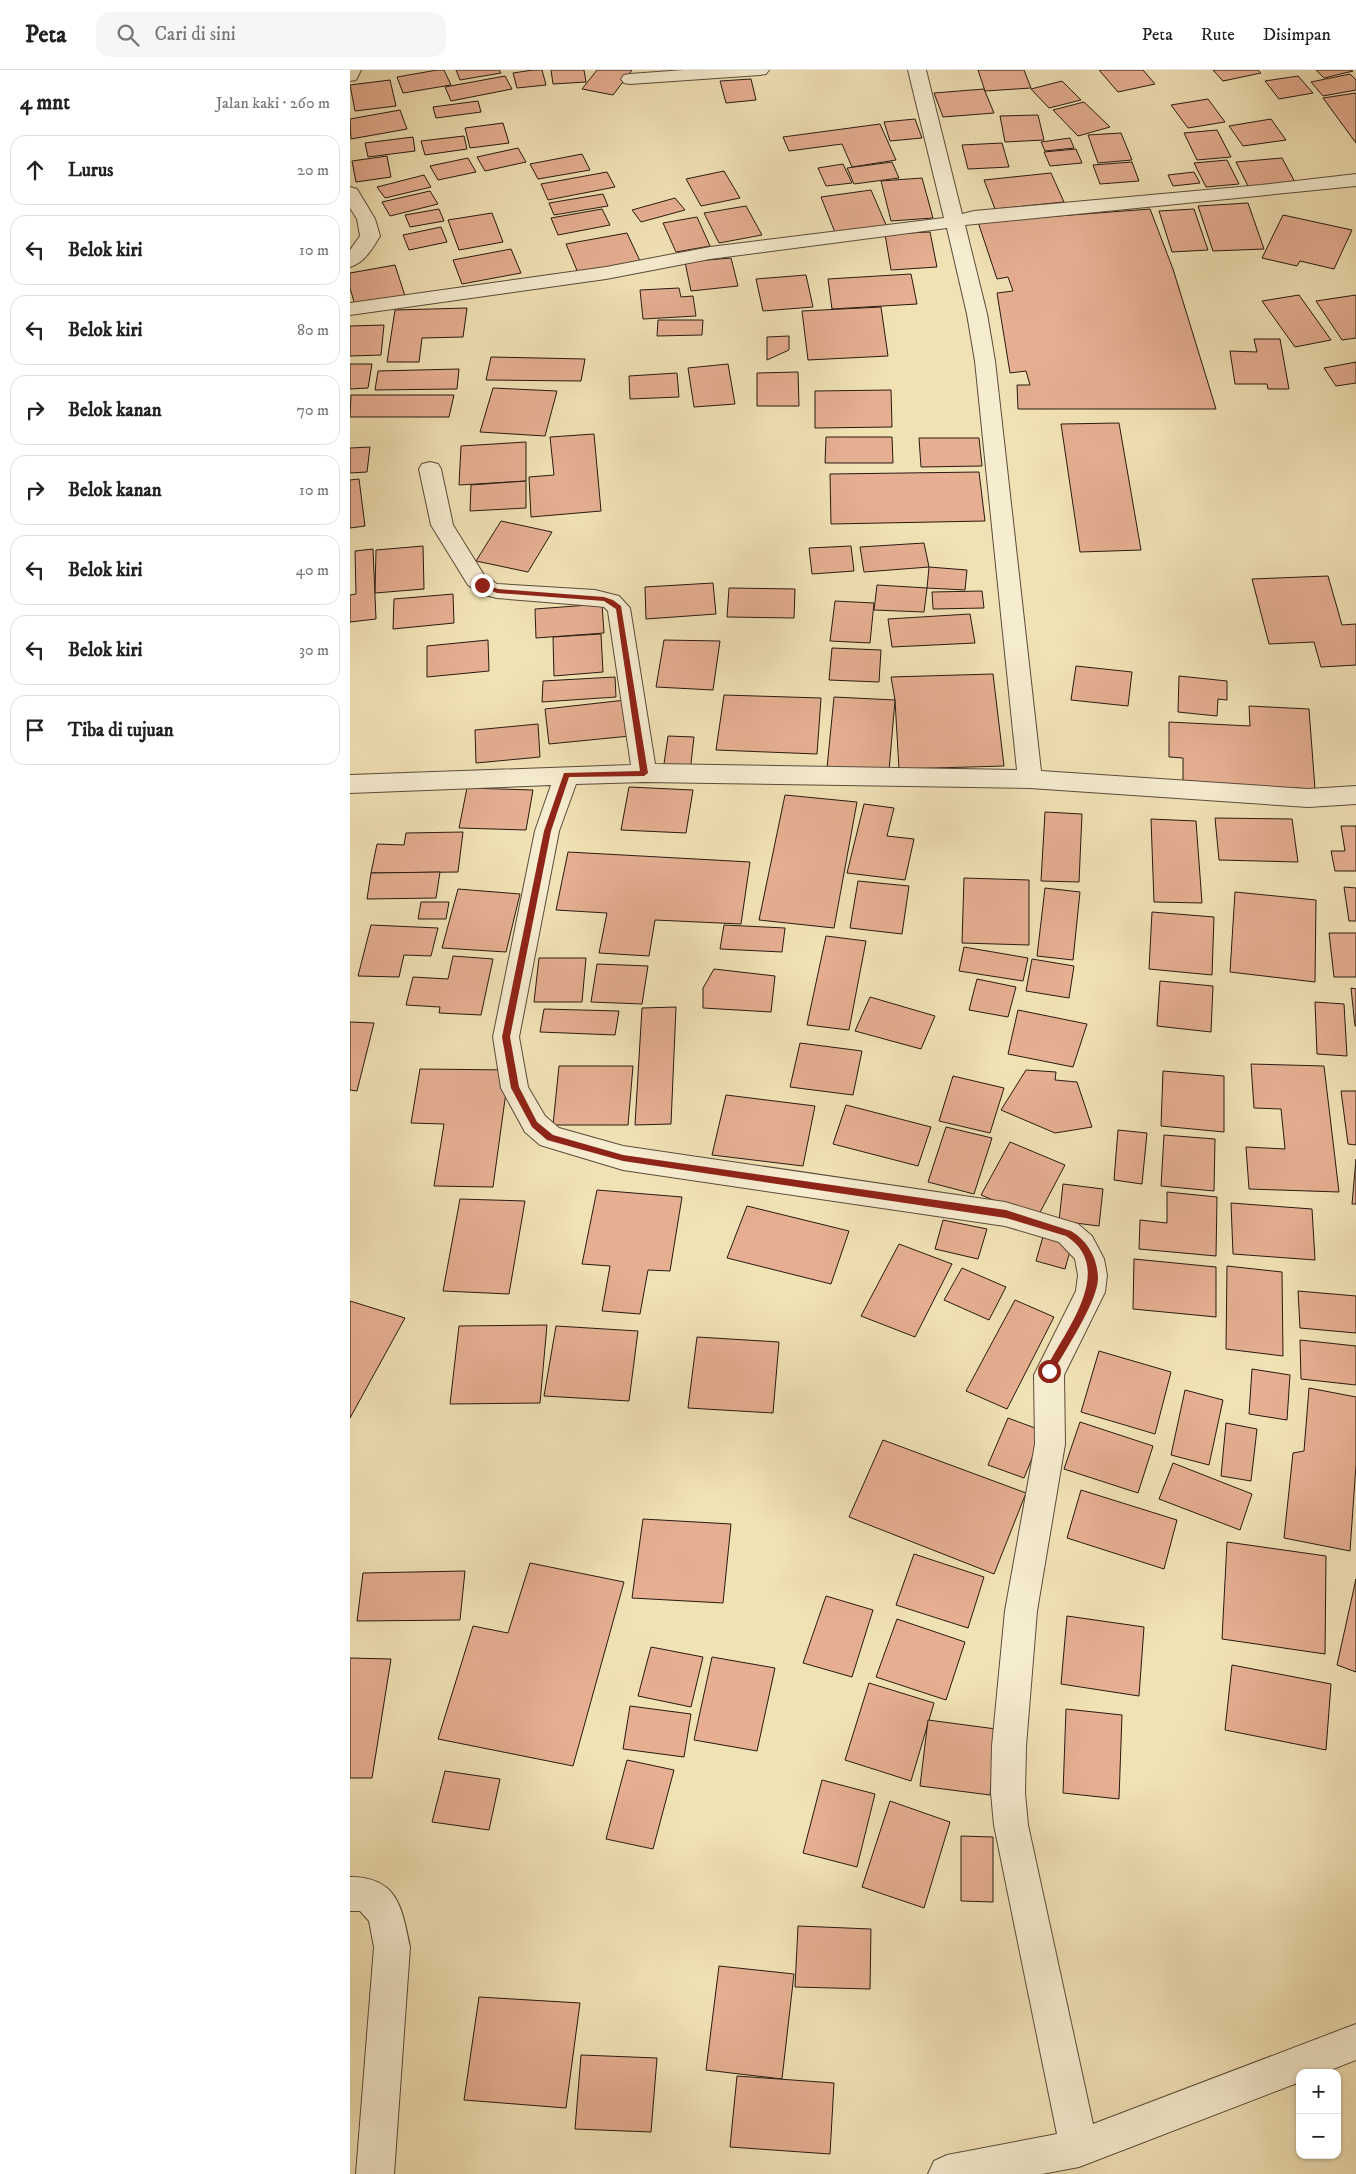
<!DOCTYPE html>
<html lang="id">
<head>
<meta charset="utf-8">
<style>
  body { margin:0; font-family:"IM FELL DW Pica",serif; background:#f6f6f6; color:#222 }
  .controls { position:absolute; right:15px; bottom:15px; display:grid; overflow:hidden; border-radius:10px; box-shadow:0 1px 4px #0004 }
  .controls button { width:45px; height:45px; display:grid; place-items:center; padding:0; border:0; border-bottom:1px solid #e0e0e0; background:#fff; color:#222; font:25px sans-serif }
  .stop { position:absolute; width:15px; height:15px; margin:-11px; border:4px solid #8f2418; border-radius:50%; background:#fff }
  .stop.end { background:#8f2418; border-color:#fff; box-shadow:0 1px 5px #0008 }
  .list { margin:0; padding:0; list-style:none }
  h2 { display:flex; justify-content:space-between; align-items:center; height:65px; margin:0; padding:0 20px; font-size:21px }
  h2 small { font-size:16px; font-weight:400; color:#767676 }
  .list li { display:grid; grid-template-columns:32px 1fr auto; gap:15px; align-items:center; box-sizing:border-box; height:70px; margin:0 10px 10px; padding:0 10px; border:1px solid #e0e0e0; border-radius:15px }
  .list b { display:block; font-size:19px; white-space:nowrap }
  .list em { font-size:16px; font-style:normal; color:#767676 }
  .icon { flex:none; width:28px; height:28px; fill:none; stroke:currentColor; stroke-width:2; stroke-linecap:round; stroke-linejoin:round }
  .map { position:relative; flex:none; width:1006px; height:2104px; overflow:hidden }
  header { display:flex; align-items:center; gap:30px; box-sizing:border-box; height:70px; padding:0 25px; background:#fff; border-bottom:1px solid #e0e0e0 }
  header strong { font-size:24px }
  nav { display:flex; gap:28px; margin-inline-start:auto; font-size:18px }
  .search { width:350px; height:45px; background:#f6f6f6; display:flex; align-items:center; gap:12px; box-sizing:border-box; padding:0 18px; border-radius:15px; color:#767676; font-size:19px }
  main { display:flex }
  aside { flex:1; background:#fff }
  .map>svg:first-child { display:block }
</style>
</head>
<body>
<header>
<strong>Peta</strong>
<div class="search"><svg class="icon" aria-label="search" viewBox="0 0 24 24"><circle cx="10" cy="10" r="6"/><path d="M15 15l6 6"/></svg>Cari di sini</div>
<nav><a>Peta</a><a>Rute</a><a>Disimpan</a></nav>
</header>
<main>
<aside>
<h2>4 mnt<small>Jalan kaki · 260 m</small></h2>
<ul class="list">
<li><svg class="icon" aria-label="ahead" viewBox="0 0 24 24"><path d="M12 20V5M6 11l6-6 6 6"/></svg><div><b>Lurus</b></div><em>20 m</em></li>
<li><svg class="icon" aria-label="left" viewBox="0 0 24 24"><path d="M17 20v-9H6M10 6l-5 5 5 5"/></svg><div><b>Belok kiri</b></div><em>10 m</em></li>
<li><svg class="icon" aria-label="left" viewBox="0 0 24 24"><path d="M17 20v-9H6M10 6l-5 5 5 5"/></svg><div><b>Belok kiri</b></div><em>80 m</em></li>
<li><svg class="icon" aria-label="right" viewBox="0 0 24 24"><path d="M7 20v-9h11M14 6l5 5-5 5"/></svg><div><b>Belok kanan</b></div><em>70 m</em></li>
<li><svg class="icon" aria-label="right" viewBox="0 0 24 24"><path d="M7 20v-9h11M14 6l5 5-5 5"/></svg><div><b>Belok kanan</b></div><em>10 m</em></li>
<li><svg class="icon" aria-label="left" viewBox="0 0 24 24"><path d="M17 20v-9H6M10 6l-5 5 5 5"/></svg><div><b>Belok kiri</b></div><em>40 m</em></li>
<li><svg class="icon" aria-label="left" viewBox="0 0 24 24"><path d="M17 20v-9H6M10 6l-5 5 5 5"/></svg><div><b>Belok kiri</b></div><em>30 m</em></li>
<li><svg class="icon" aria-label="arrive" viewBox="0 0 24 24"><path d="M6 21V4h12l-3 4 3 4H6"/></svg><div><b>Tiba di tujuan</b></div></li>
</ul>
</aside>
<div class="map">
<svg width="1006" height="2104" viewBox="0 0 1006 2104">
  <rect width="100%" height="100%" fill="#f1e2b6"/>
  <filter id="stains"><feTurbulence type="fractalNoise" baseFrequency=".004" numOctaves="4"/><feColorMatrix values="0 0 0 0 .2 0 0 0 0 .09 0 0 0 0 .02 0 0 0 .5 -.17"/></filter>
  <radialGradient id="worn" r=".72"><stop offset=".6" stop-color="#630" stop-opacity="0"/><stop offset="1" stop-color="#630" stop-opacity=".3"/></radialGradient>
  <g fill="#e6af92" stroke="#271a0f">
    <polygon points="87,0 94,0 101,15 53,23 47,7"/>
    <polygon points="106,0 149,0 151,3 110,10"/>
    <polygon points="183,0 192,0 196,15 167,18 163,3"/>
    <polygon points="201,0 234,0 236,12 203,14"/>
    <polygon points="247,0 282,0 263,25 232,19"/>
    <polygon points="628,0 674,0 681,18 635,21"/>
    <polygon points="749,0 793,0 805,14 768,22"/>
    <polygon points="863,0 908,0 911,3 873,11"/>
    <polygon points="966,0 1001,0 1003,1 974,8"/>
    <polygon points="1000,4 1006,10 1006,20 973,26 961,12"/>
    <polygon points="155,6 162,19 101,31 95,17"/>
    <polygon points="948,6 963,23 929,29 915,11"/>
    <polygon points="401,9 406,30 376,33 370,11"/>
    <polygon points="40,10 46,36 5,41 0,15"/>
    <polygon points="712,11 731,30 699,38 681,19"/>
    <polygon points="634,19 644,43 593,47 584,23"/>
    <polygon points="1006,23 1006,73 973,28"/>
    <polygon points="858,29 875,52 838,58 821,35"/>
    <polygon points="128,31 131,42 86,48 83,37"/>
    <polygon points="734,32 760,57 728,66 703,40"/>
    <polygon points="50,40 57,59 1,69 0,49"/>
    <polygon points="688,45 694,70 655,72 650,46"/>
    <polygon points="565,49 572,68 540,71 534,52"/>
    <polygon points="921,49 936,70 893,76 879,56"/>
    <polygon points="153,53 159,73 120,78 115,58"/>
    <polygon points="530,54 546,90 502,97 492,74 439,81 433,67"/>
    <polygon points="867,60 881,87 847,90 834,63"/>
    <polygon points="771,63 782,90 748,93 738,65"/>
    <polygon points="114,66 117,79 75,85 71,71"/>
    <polygon points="63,67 65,81 18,87 15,73"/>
    <polygon points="720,68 724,78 695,81 691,72"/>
    <polygon points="652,73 659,97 618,99 612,75"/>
    <polygon points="168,78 176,92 135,101 127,87"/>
    <polygon points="726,79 732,93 700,96 694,82"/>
    <polygon points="232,84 240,100 188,109 180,94"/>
    <polygon points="37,86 41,107 6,112 2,91"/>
    <polygon points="118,88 126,102 88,110 80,96"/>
    <polygon points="932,88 946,114 899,118 886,92"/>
    <polygon points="877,90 889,114 856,117 844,93"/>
    <polygon points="542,92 549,108 504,114 497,98"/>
    <polygon points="782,92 789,111 750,114 743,95"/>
    <polygon points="493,94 502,113 476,116 468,98"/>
    <polygon points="374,101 390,128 351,136 336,109"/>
    <polygon points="257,102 265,117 198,130 191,114"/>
    <polygon points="844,102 850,113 823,116 818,105"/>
    <polygon points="701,103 714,132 645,139 634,110"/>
    <polygon points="74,105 81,117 35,128 27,117"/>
    <polygon points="572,108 583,148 541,151 531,111"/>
    <polygon points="521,120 537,157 486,165 471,127"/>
    <polygon points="80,121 88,134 40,146 32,132"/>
    <polygon points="253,124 258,136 204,145 199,133"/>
    <polygon points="325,128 335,140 291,152 282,140"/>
    <polygon points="898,133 914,179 863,181 848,136"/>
    <polygon points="396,136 412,165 369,173 354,143"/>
    <polygon points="89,139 94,151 60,157 55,145"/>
    <polygon points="252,139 260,155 208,165 201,148"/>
    <polygon points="800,139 823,199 866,339 668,339 667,315 680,315 676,301 660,303 647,223 663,221 658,207 647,209 628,152"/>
    <polygon points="844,139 858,180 822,182 809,141"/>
    <polygon points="142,143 153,172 109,180 98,150"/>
    <polygon points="933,145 1002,160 984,199 950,191 947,196 912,188"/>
    <polygon points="347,147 360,176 326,182 313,153"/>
    <polygon points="91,157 97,172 59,180 53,165"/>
    <polygon points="580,162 587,197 541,200 535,164"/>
    <polygon points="277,163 290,191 228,203 216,174"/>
    <polygon points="161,179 171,203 112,214 103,190"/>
    <polygon points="381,188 388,216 341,221 335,192"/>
    <polygon points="45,195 55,226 5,235 0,218 0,203"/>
    <polygon points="561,204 567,234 482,239 478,209"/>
    <polygon points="456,205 463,237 413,241 406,209"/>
    <polygon points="329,218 331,227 343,226 346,246 293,249 290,220"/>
    <polygon points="949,225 981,270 945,277 912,231"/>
    <polygon points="1006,225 1006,268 992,270 966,231"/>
    <polygon points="531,237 538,286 458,290 452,241"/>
    <polygon points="117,238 113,267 72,268 69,292 37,292 45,240"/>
    <polygon points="308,250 353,250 352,265 307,266"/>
    <polygon points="34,255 31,285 0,286 0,256"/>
    <polygon points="439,266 439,280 417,290 417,267"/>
    <polygon points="904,269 930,269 939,319 918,319 917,314 885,314 880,281 907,282"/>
    <polygon points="141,287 235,289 231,311 136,310"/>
    <polygon points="1006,292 1006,313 986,316 974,298"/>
    <polygon points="0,294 22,294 18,318 0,319"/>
    <polygon points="378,294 385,334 344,337 338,298"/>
    <polygon points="109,299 107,319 25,320 28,301"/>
    <polygon points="448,302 449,336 407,336 407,303"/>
    <polygon points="327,303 329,327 280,329 279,306"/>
    <polygon points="143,318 207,321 195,366 130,362"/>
    <polygon points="541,320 542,357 465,358 465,321"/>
    <polygon points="1,325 104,325 99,347 0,347"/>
    <polygon points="769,353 791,480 730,482 711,354"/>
    <polygon points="244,364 251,441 181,447 179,407 204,405 200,367"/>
    <polygon points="476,367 542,367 543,393 475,393"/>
    <polygon points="569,368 629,368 632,396 571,397"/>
    <polygon points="176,372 176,411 109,415 111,376"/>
    <polygon points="20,377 17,402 0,403 0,378"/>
    <polygon points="629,402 635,451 481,454 480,404"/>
    <polygon points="9,409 15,456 0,458 0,410"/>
    <polygon points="176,411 176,438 120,441 121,415"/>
    <polygon points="151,451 202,462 178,502 126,491"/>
    <polygon points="574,473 579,497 514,502 510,477"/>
    <polygon points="73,476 74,519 25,523 26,480"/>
    <polygon points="501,476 504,501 462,504 459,478"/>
    <polygon points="23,479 26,549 0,552 0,525 6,524 5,481"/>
    <polygon points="579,497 617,500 615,520 577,518"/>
    <polygon points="978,506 992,555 1006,554 1006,595 971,597 964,572 919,574 902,509"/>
    <polygon points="363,513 366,544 296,549 295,517"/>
    <polygon points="527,515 577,518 574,542 524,540"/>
    <polygon points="379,518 445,519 444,548 377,547"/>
    <polygon points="632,521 634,538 583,539 582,522"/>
    <polygon points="103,524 104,553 43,559 44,529"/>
    <polygon points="485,531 524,533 520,573 480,571"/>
    <polygon points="252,534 254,563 186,568 185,539"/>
    <polygon points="620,544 625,573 542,577 538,549"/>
    <polygon points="251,564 253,602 204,606 203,567"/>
    <polygon points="138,570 139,601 77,607 77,576"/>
    <polygon points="314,570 370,571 363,620 306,617"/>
    <polygon points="482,578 531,580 529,612 479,610"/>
    <polygon points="726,596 782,602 778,636 721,630"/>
    <polygon points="643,604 654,696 549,699 545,630 541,607"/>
    <polygon points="829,606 877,611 877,630 868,629 867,646 828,642"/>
    <polygon points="265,607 266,627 192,632 193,611"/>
    <polygon points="374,625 471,628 467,684 366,680"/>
    <polygon points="484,627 545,630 539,701 477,698"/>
    <polygon points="276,630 280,666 199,674 195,639"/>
    <polygon points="899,636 959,639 965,719 833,712 833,688 819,687 819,652 900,656"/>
    <polygon points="188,654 190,687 126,693 125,660"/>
    <polygon points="318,666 344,667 340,702 313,701"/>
    <polygon points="279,717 343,720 336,763 271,760"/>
    <polygon points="117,718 183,720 176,760 109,758"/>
    <polygon points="435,725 507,732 484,858 409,850"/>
    <polygon points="514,734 544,738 537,766 564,769 555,810 497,803"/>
    <polygon points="695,742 732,744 729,812 691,811"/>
    <polygon points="865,748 942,749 948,792 869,790"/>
    <polygon points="801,749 846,751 852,833 804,832"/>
    <polygon points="991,756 1006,756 1006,801 985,801 981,781 995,781"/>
    <polygon points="113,762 108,802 21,803 27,774 54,775 56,763"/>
    <polygon points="218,782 400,792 391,854 305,850 299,886 249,883 257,843 206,840"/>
    <polygon points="90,802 86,828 17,829 21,803"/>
    <polygon points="614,808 679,810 679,875 612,873"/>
    <polygon points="508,811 559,816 552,864 500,858"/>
    <polygon points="994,817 1006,818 1006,851 999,851"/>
    <polygon points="695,818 730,822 723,890 687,886"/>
    <polygon points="108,819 170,824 156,882 92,878"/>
    <polygon points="885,822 966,830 965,912 880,902"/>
    <polygon points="71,832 99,832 96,849 68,849"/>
    <polygon points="802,842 864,847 862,905 799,899"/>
    <polygon points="21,855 88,858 81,886 54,885 49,907 8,906"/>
    <polygon points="374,855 435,858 432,882 370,879"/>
    <polygon points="979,863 1006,863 1006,907 984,907"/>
    <polygon points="476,866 516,871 499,960 457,955"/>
    <polygon points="614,877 678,888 673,911 609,901"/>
    <polygon points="103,886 143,889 131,945 89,943 90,937 56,935 63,907 98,909"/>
    <polygon points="189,888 236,888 232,932 184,932"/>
    <polygon points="682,889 724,896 719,928 676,921"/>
    <polygon points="247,894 298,896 292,934 241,932"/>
    <polygon points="364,899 425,906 421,942 353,938 353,918"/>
    <polygon points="627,909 666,917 658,947 619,940"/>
    <polygon points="810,911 863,916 861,962 807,956"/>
    <polygon points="1001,918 1006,919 1006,956 1005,956"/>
    <polygon points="520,927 585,946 571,979 505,961"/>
    <polygon points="965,932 994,934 997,986 967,984"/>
    <polygon points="326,937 321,1054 285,1055 292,938"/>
    <polygon points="194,939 269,941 265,965 190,962"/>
    <polygon points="668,940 737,954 723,997 658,984"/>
    <polygon points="0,952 24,953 7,1021 0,1020"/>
    <polygon points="450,973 512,981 503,1025 440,1017"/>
    <polygon points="901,994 974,996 989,1122 899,1119 896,1077 935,1079 931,1039 904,1038"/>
    <polygon points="209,996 283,996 278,1055 203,1055"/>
    <polygon points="70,999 159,1000 143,1117 84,1116 94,1054 61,1053"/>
    <polygon points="676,1000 706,1002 705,1010 727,1012 742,1057 705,1063 651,1040"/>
    <polygon points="813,1001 874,1006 874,1062 811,1056"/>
    <polygon points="603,1006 654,1018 640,1063 589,1051"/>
    <polygon points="991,1021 1006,1021 1006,1075 998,1074"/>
    <polygon points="376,1025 465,1036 453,1096 362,1085"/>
    <polygon points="496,1035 581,1057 568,1096 483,1074"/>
    <polygon points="596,1057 642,1068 624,1124 578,1112"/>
    <polygon points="768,1060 797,1063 792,1114 764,1110"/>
    <polygon points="814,1065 865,1069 864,1121 811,1116"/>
    <polygon points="660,1072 715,1095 687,1148 631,1125"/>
    <polygon points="1006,1089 1006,1134 1002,1134"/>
    <polygon points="713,1114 753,1119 749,1156 709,1151"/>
    <polygon points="247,1120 332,1127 320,1201 298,1200 290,1244 252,1241 260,1196 232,1194"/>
    <polygon points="817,1122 867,1127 866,1186 789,1179 790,1150 817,1153"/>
    <polygon points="110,1129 175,1131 159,1224 93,1221"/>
    <polygon points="881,1133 962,1139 965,1190 883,1184"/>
    <polygon points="397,1136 499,1161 481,1214 377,1188"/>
    <polygon points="593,1150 637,1159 628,1189 585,1179"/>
    <polygon points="694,1163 723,1170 715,1199 686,1191"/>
    <polygon points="549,1174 602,1194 565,1267 511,1246"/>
    <polygon points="784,1189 866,1197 866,1247 783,1239"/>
    <polygon points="877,1196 932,1202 933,1286 876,1279"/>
    <polygon points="612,1198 656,1217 639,1250 594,1230"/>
    <polygon points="948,1221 1006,1226 1006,1263 950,1258"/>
    <polygon points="665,1230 704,1247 657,1339 616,1321"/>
    <polygon points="0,1231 55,1248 0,1348"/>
    <polygon points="197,1255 190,1333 100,1334 109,1256"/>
    <polygon points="206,1256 288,1261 279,1331 194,1326"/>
    <polygon points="347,1267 429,1272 423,1343 338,1338"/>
    <polygon points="950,1270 1006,1276 1006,1315 951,1309"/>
    <polygon points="749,1281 821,1302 805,1364 731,1342"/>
    <polygon points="902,1299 940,1305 937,1350 899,1344"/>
    <polygon points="959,1318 1006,1327 1006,1395 1000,1481 934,1468 943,1383 954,1381"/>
    <polygon points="835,1320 873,1330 859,1395 821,1385"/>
    <polygon points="658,1348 693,1361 674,1408 638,1395"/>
    <polygon points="730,1352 803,1376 788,1423 714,1399"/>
    <polygon points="876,1353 907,1359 901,1411 871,1406"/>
    <polygon points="533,1370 676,1423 644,1504 499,1447"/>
    <polygon points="823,1393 902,1424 890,1460 809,1429"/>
    <polygon points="731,1420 827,1450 814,1499 717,1468"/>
    <polygon points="293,1449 381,1454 373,1533 282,1528"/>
    <polygon points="877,1472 976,1486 975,1584 872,1569"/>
    <polygon points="564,1484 634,1507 618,1558 546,1535"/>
    <polygon points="180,1493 274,1512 223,1696 88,1669 123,1556 158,1563"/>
    <polygon points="115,1501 110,1550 7,1551 13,1503"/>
    <polygon points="1006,1509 1006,1602 987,1595"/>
    <polygon points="476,1526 523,1540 502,1607 453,1593"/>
    <polygon points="717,1546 794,1557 789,1626 711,1614"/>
    <polygon points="547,1549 615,1572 596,1630 526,1607"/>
    <polygon points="301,1577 353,1587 341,1637 288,1626"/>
    <polygon points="362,1587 425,1598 407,1681 344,1670"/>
    <polygon points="0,1588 41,1589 22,1708 0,1708"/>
    <polygon points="882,1595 981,1614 976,1680 875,1660"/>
    <polygon points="519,1613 584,1633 561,1711 495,1690"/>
    <polygon points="280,1636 341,1644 334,1687 273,1679"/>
    <polygon points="716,1639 772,1645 769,1729 713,1723"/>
    <polygon points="578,1650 646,1659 640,1725 570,1716"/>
    <polygon points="277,1690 324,1700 303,1779 256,1769"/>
    <polygon points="95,1701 150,1709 139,1760 82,1752"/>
    <polygon points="472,1710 525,1724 507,1797 453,1783"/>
    <polygon points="540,1731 600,1752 574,1838 512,1817"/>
    <polygon points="611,1766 643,1767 643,1832 611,1831"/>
    <polygon points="448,1856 521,1859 520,1919 445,1917"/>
    <polygon points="369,1896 444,1904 432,2009 356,2000"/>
    <polygon points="129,1927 230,1933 216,2038 114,2030"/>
    <polygon points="231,1985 307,1988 301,2062 225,2059"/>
    <polygon points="387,2006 484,2013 480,2084 380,2077"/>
  </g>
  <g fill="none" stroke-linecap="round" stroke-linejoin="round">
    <defs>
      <g id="minor">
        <polygon points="0,0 11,0 6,10 0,11"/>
        <polygon points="334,0 419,0 416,4 410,5 280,14 274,13 271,9 274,5 280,4"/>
        <polygon points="558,0 576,0 612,144 624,141 911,115 1006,104 1006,116 615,155 637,244 645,291 691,701 958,719 1006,716 1006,734 958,737 680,718 294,712 226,714 209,761 169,967 178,1017 195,1046 209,1058 273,1076 655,1132 728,1154 742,1166 754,1189 757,1205 755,1222 714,1305 715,1374 687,1541 676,1676 675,1723 678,1755 743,2054 1006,1954 1006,1990 973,2003 950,2003 950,2012 729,2097 692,2104 578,2104 584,2091 597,2085 707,2064 644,1755 641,1723 642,1676 655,1541 685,1374 684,1305 726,1221 728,1205 725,1189 709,1172 655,1156 273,1100 190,1075 175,1062 151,1018 143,967 185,761 201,715 0,723 0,705 281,695 258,541 254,537 245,536 147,528 131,524 118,515 81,455 69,399 72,394 80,392 88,394 91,399 103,455 134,505 147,514 245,520 269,526 280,538 305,694 667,700 625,291 617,244 597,158 360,189 256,209 0,245 0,233 256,197 360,177 594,148"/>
        <path d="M0 117 7 119 25 149 30 166C23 178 14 193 0 197V180L10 166 7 149 0 138Z"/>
        <path d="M0 1807C48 1807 52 1838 60 1877L44 2104H6L24 1877 19 1851 10 1841H0Z"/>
      </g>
    </defs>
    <use href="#minor" stroke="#5a4c39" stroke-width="2"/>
    <use href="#minor" fill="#f6ecd0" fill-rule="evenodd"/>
  </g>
  <path fill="#8f2418" d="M132 513 148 519 254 527 263 530 271 536 298 703 294 706 219 707 201 761 160 967 169 1017 187 1052 203 1065 273 1085 656 1140 721 1161C738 1171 748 1189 748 1209 747 1233 714 1282 702 1304H696L695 1301C713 1263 768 1199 716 1166L656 1148 273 1091 197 1070 182 1057 161 1018 152 967 194 761 214 703 290 701 266 539 254 531 147 523 130 516 129 515Z"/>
  <rect width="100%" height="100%" filter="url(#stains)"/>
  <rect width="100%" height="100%" fill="url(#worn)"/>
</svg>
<div class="controls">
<button>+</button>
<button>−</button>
</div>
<div class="stop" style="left:699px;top:1301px"></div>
<div class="stop end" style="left:132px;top:515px"></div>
</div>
</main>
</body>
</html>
